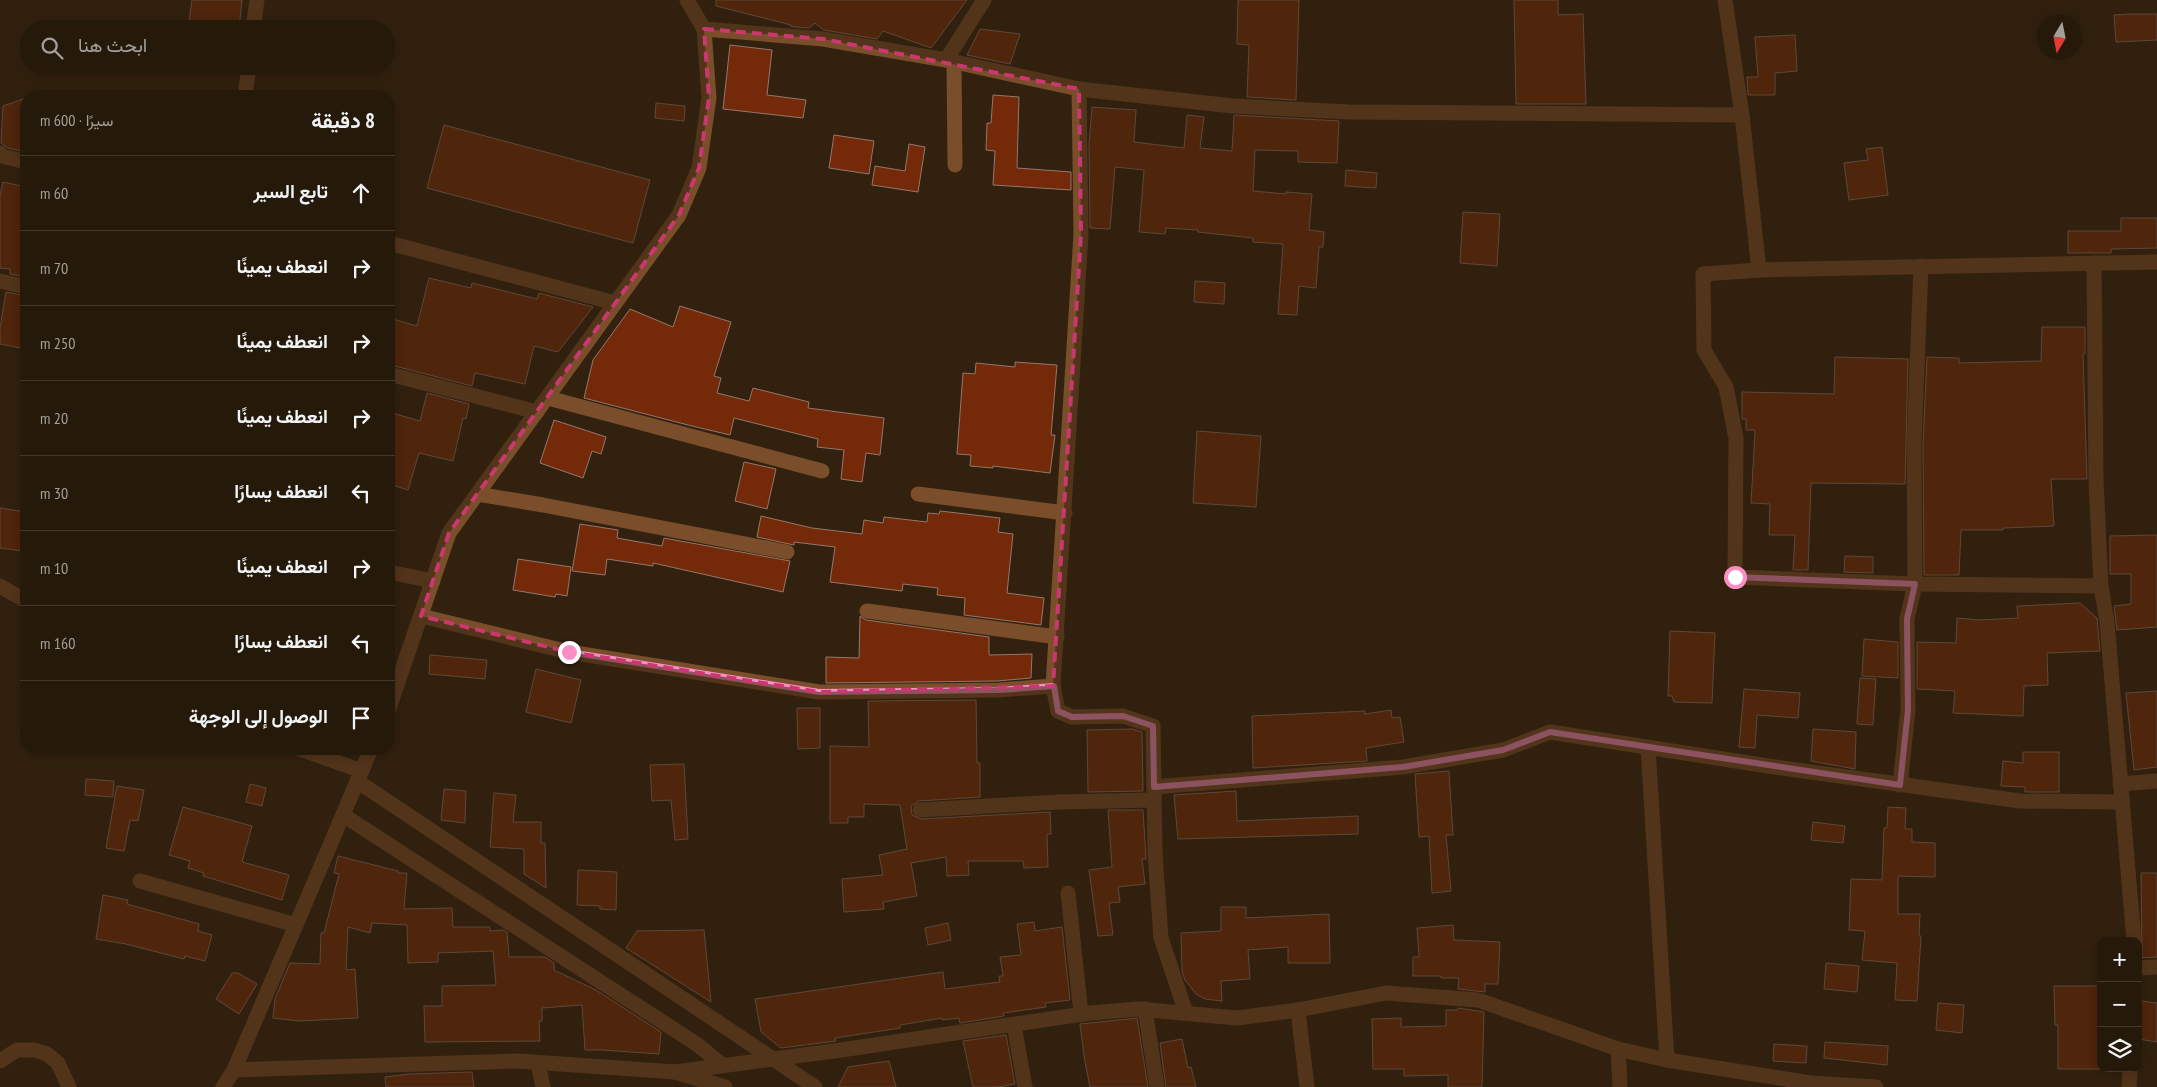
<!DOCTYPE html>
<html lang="ar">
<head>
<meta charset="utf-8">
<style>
  body { margin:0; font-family:"PT Sans Narrow",Vazirmatn,sans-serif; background:#312618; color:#f1f3f6; direction:rtl }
  .controls { position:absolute; right:15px; bottom:15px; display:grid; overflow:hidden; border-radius:10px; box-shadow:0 2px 12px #0003 }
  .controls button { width:45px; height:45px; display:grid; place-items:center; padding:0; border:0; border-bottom:1px solid #42382b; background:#25190a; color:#f1f3f6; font:25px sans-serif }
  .compass { position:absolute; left:2037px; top:15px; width:45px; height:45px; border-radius:50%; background:#25190a; box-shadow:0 2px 12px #0003; rotate:190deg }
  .stop { position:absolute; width:15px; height:15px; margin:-11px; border:4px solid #fb8fc4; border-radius:50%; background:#fff }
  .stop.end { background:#fb8fc4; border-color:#fff; box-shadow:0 1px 5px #0008 }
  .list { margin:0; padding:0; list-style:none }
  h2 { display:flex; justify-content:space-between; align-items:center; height:65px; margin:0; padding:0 20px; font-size:21px }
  h2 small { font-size:16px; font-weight:400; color:#a3a09c }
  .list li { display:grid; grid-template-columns:32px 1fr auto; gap:15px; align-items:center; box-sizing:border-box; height:75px; padding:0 20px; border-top:1px solid #42382b }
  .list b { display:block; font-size:19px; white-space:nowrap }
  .list em { font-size:16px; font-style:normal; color:#a3a09c }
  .icon { flex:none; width:28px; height:28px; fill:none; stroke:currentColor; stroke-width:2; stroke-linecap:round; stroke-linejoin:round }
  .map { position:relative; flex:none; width:2157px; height:1087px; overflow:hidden; direction:ltr }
  .search { position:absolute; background:#25190a; box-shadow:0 2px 12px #0003; left:20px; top:20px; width:375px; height:55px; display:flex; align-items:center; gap:12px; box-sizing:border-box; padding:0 18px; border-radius:28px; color:#a3a09c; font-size:19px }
  .panel { position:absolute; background:#25190a; box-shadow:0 2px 12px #0003; left:20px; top:90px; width:375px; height:665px; border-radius:20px; direction:rtl }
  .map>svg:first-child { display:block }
</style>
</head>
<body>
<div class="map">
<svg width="2157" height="1087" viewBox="0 0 2157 1087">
  <rect width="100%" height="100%" fill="#31210e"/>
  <g fill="#742a09" stroke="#94776d">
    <polygon points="192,0 242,0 239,29 188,29"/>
    <polygon points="716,0 967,0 931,48 883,31 877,39 824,30 815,23 809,28 795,27 790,26 791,25 716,6"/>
    <polygon points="1238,0 1299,0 1296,100 1247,97 1249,45 1237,44"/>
    <polygon points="1514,0 1558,0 1558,15 1583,14 1586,104 1516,104"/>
    <polygon points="2130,14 2157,14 2157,40 2116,42 2114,15"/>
    <polygon points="980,29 1020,34 1010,64 967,55"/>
    <polygon points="1795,35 1797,71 1775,73 1775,95 1748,95 1747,77 1758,77 1755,37"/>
    <polygon points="730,45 772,50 767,95 806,100 803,118 723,109"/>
    <polygon points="993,95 1019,97 1017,168 1071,172 1071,190 993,185 995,151 986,150 987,123 991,123"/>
    <polygon points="26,98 26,152 8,148 1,143 3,106"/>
    <polygon points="656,103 685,106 684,121 655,118"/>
    <polygon points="1092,107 1136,110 1134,142 1184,148 1187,115 1204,117 1200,148 1232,151 1234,115 1339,121 1337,163 1298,162 1298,151 1255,150 1253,191 1286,194 1286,192 1312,194 1309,230 1324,232 1323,247 1319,247 1316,288 1299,286 1297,315 1278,314 1283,244 1253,242 1253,238 1198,232 1198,230 1166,228 1165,234 1139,232 1144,170 1115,167 1110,229 1090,228 1089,145"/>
    <polygon points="444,125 650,180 633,243 427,188"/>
    <polygon points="834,135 874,141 869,174 829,168"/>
    <polygon points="909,144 925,147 918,192 872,185 875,166 905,171"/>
    <polygon points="1882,147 1888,195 1849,200 1844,163 1868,160 1866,149"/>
    <polygon points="1346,170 1377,173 1376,188 1345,186"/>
    <polygon points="3,182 26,187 26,277 10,274 10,269 0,268 0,195"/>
    <polygon points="1463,212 1500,214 1497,266 1460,263"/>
    <polygon points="2121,218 2157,218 2157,248 2111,249 2111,253 2068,253 2068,231 2121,231"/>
    <polygon points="429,278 471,288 472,283 537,299 539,293 593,307 558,352 534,346 525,384 475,373 472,386 391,365 395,351 389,351 389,318 417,326"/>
    <polygon points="1195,281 1225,283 1224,304 1194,302"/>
    <polygon points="6,292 26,296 26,349 0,344 0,328"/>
    <polygon points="680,306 731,322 714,376 721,378 717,393 749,401 753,388 809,402 808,408 884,418 880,455 866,453 862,482 841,479 844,450 817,447 818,439 734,418 730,435 688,425 584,398 593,360 630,309 673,327"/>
    <polygon points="2042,327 2085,327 2085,354 2083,354 2087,479 2051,479 2054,526 2003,528 2003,530 1961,530 1959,575 1924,575 1923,445 1927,357 1959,358 1959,363 2041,361"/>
    <polygon points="1835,357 1908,359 1905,484 1811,483 1808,570 1793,570 1795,535 1769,535 1770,504 1751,503 1755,432 1754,430 1746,430 1746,419 1742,419 1742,392 1834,394"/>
    <polygon points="1015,362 1057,365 1051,435 1055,435 1050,473 993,466 993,468 970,466 971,455 957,454 963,373 975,374 976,363 1015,367"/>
    <polygon points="427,393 469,404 466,419 463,418 453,461 419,453 408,490 389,484 389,412 420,421"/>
    <polygon points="554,420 606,437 601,454 592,451 583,478 540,463"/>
    <polygon points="1197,431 1261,436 1256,507 1193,503"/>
    <polygon points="744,462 776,469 767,509 735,501"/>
    <polygon points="0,508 26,512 23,551 0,548"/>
    <polygon points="940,511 1000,518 998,532 1013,534 1007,593 1044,598 1041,625 964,615 965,598 937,595 938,588 903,584 902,591 830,582 835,547 794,542 794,545 757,537 761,516 812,528 862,534 864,520 883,523 884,517 927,522 928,513 939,514"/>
    <polygon points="580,524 618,530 617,538 662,546 664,538 790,561 783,592 653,563 653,566 607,559 605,575 572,571"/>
    <polygon points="2157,535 2157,627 2117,630 2114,606 2131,604 2131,574 2110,574 2110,536"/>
    <polygon points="1845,556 1873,557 1873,573 1844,572"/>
    <polygon points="518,559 571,567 567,596 556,594 555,597 513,590"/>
    <polygon points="2080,603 2097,618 2100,651 2047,653 2048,685 2024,686 2023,716 1953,713 1955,691 1917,689 1917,642 1956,643 1957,618 1980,620 2018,618 2017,606"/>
    <polygon points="860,616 866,620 989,637 989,655 1032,654 1031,678 997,681 826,683 826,657 859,658"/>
    <polygon points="1670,631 1715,633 1712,703 1674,702 1672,696 1668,696"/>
    <polygon points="1864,639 1898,642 1898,678 1862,676"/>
    <polygon points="430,655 487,660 485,679 429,674"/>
    <polygon points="536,669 581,680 571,723 526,712"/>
    <polygon points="1860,678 1876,679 1873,725 1857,724"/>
    <polygon points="1744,689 1800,693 1798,718 1757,715 1755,748 1739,747"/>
    <polygon points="2157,691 2157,767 2134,770 2126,693"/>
    <polygon points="976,700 977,763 980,763 980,797 919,801 911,806 912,815 921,819 1050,812 1051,834 1047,834 1048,867 1024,868 1023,861 968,861 969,875 947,876 946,857 911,863 917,896 883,902 884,909 844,912 842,879 883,875 879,855 907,849 900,805 864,804 864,817 848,817 848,823 830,823 830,746 869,747 868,701"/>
    <polygon points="797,708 820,708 820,748 798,749"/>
    <polygon points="1391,710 1392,718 1400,717 1404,742 1366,748 1367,761 1253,768 1252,716 1365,711 1365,714"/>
    <polygon points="1133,729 1142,732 1143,791 1088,792 1087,730"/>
    <polygon points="1813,729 1856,732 1855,769 1811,761"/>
    <polygon points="2023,752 2059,752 2059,792 2025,792 2025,787 2001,786 2003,761 2023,763"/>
    <polygon points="684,764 688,839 675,840 671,800 652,801 650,765"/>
    <polygon points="1449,771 1453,835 1446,835 1451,891 1432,893 1429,836 1419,837 1415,774"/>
    <polygon points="86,779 114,781 113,797 85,795"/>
    <polygon points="250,784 266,788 262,806 246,802"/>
    <polygon points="117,786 144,790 138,821 130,820 124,851 106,848"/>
    <polygon points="444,789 466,791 465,823 441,820"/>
    <polygon points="1236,791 1237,821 1358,816 1358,834 1178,839 1174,795"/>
    <polygon points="494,793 516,795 513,822 541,822 541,843 545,843 546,888 524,874 524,849 490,847"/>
    <polygon points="183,807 252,826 242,862 289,875 282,900 203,876 204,873 188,868 190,861 169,855"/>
    <polygon points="1888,807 1906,808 1905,829 1912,829 1912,842 1935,843 1935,877 1898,876 1898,914 1920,914 1919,936 1921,936 1917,1001 1895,1000 1897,963 1862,960 1865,931 1849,930 1851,879 1882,880 1884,828 1887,828"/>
    <polygon points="1108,810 1143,810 1146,859 1142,859 1145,884 1118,887 1120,902 1109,903 1113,935 1098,936 1089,870 1112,867"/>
    <polygon points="1813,822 1845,826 1843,843 1811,840"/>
    <polygon points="338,856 398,871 398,873 407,873 404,909 452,908 453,927 490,927 490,931 503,930 507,932 509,957 545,957 554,963 554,970 596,990 661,1032 659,1054 603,1050 585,1050 582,1005 542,1008 542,1021 539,1021 540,1041 425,1042 424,1006 442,1006 442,986 496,985 493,951 438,953 438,962 408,963 407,925 372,923 370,933 348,927 346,970 355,969 358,1018 299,1021 273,1018 275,999 290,963 320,964 321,933 324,933 339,874 334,873"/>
    <polygon points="578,870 617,872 616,910 600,909 600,906 577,905"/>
    <polygon points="2141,873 2157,873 2157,957 2142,958"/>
    <polygon points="103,895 128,900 127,904 199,924 198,931 212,935 205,961 185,956 184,959 126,944 96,939"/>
    <polygon points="1221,907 1246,907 1246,918 1329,914 1330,963 1288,963 1288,947 1248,950 1250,979 1221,981 1222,1001 1205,999 1196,994 1185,980 1182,971 1181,933 1221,931"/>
    <polygon points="1034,922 1035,931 1062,927 1070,1000 1045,1003 1046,1007 1003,1013 1004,1016 960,1023 959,1018 942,1020 942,1018 900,1025 900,1028 835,1038 836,1041 781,1048 761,1032 755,999 943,972 945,989 1000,982 999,976 1003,976 1000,957 1021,955 1017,924"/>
    <polygon points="948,923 951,940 928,945 925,928"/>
    <polygon points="1453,925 1454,940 1500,942 1498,984 1485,984 1485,992 1458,989 1459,978 1441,978 1441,976 1413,976 1413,957 1419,957 1417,928"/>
    <polygon points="704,930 711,1002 626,948 637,931"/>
    <polygon points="1826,963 1859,966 1857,992 1824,989"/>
    <polygon points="232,973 238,973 257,984 239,1014 216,999"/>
    <polygon points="2054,986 2101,986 2101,1069 2058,1069 2058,1025 2055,1025"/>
    <polygon points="2141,1001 2157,1003 2157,1042 2138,1039"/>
    <polygon points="1938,1003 1964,1005 1962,1033 1936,1030"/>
    <polygon points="1458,1008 1484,1012 1482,1087 1448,1087 1448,1075 1404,1076 1404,1069 1373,1069 1372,1019 1401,1018 1401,1027 1446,1026 1446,1010 1457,1010"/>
    <polygon points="1137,1018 1148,1087 1090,1087 1085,1062 1080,1024"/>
    <polygon points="1006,1035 1015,1084 998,1087 973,1087 963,1041"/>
    <polygon points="1182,1039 1188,1068 1191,1067 1196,1087 1166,1087 1160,1043"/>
    <polygon points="1825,1042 1888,1046 1887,1065 1824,1058"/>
    <polygon points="1774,1044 1807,1046 1806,1063 1773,1061"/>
    <polygon points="889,1061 896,1087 838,1087 848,1067"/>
    <polygon points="472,1072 474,1087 386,1087 385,1077 409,1074"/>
  </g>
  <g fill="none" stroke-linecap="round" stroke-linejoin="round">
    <g stroke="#7a4d2b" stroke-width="15">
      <polyline points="1725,0 1742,115 1759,270 2157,262"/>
      <polyline points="253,29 257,0"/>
      <polyline points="704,29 823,39 946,60 1079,89 1233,106 1349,112 1742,115"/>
      <polyline points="946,60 984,0"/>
      <polyline points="954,62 955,165"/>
      <polyline points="1079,89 1081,234 1053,686 1058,711 1072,717 1123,716 1153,726 1155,854 1161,938 1186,1013"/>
      <polyline points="245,96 249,66"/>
      <polyline points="0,153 2,156 26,162"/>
      <polyline points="389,243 615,303"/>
      <polyline points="2094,263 2096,481 2101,586 2107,622 2134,941"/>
      <polyline points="1759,270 1703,274 1704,350 1726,387 1736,438 1735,577 1915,584 2101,586"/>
      <polyline points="0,281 26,287"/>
      <polyline points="389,374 537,412"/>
      <polyline points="548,398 822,471"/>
      <polyline points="477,494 543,505 787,552"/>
      <polyline points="918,494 1065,513"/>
      <polyline points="389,572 433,581"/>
      <polyline points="0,586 26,601"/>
      <polyline points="867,611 1057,637"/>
      <polyline points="421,616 569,652 819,692 999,690 1053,686"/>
      <polyline points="1648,747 1667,1060"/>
      <polyline points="300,749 362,771"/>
      <polyline points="357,781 815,1087"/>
      <polyline points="2120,784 2157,781"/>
      <polyline points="1900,785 1908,710 1907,619 1915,584 1914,445 1921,266"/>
      <polyline points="1154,787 1403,767 1503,750 1550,732 1768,766 2020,801 2122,802"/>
      <polyline points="920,810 1058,802 1154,800"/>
      <polyline points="343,815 698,1045 722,1065"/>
      <polyline points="140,881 296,925"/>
      <polyline points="1068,893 1081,1014"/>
      <polyline points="2138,968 2157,967"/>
      <polyline points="1145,1009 1157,1087"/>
      <polyline points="1298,1010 1307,1087"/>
      <polyline points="1014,1025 1025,1087"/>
      <polyline points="1618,1049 1620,1087"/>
      <polyline points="0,1061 17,1050 35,1050 47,1054 58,1063 69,1087"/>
      <polyline points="538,1063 543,1087"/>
      <polyline points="234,1070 518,1061 675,1072 725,1087"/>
      <polyline points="675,1072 841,1050 1090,1013 1138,1009 1237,1018 1298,1010 1386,993 1478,1000 1618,1049 1667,1060 1810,1083 1876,1087"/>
      <polyline points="2129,1087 2130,1068"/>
    </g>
    <g stroke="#7a4d2b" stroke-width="15">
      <polyline points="389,708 449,533 679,215 699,168 709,98 704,29 687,0"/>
      <polyline points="223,1087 234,1070 371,749"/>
    </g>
  </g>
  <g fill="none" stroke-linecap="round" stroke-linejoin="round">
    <polyline stroke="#fb8fc4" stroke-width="6" points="569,652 819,692 999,690 1054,686 1058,711 1072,717 1123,716 1153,726 1154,787 1403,767 1503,750 1550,732 1900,785 1908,710 1907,619 1915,584 1735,577"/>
  </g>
  <path d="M0 0H2157V1087H0ZM704 29 823 39 1079 89 1081 234 1053 686 819 692 569 652 421 616 449 533 679 215 699 168 709 98Z" fill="#31210e" fill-opacity=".55" fill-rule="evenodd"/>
  <path fill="none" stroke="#cb3870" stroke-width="4" stroke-dasharray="10 6" stroke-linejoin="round" d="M704 29 823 39 1079 89 1081 234 1053 686 819 692 569 652 421 616 449 533 679 215 699 168 709 98Z"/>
</svg>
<div class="controls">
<button>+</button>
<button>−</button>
<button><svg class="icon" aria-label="layers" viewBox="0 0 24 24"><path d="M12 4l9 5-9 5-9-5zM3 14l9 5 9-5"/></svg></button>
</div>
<svg class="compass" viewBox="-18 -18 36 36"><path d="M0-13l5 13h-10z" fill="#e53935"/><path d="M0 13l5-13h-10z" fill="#a3a09c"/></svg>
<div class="stop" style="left:1735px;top:577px"></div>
<div class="stop end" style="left:569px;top:652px"></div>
<div class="search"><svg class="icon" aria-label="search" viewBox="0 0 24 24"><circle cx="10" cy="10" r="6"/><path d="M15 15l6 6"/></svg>ابحث هنا</div>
<section class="panel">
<h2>8 دقيقة<small>سيرًا · 600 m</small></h2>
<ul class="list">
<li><svg class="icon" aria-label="ahead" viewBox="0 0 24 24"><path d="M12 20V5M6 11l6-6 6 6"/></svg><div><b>تابع السير</b></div><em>60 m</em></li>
<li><svg class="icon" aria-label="right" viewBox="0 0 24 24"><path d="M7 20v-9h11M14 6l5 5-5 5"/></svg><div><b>انعطف يمينًا</b></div><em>70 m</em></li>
<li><svg class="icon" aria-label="right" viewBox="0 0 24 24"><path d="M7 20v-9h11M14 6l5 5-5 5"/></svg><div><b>انعطف يمينًا</b></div><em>250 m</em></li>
<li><svg class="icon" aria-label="right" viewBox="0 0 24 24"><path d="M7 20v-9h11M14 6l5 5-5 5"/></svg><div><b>انعطف يمينًا</b></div><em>20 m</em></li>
<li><svg class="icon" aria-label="left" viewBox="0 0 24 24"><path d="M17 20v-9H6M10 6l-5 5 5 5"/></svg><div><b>انعطف يسارًا</b></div><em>30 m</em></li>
<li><svg class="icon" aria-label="right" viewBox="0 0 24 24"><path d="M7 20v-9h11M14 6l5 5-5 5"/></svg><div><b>انعطف يمينًا</b></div><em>10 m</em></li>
<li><svg class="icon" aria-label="left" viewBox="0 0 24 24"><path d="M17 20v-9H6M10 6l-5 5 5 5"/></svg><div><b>انعطف يسارًا</b></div><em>160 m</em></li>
<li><svg class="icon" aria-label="arrive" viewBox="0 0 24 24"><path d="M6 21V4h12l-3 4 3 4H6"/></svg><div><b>الوصول إلى الوجهة</b></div></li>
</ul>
</section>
</div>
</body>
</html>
